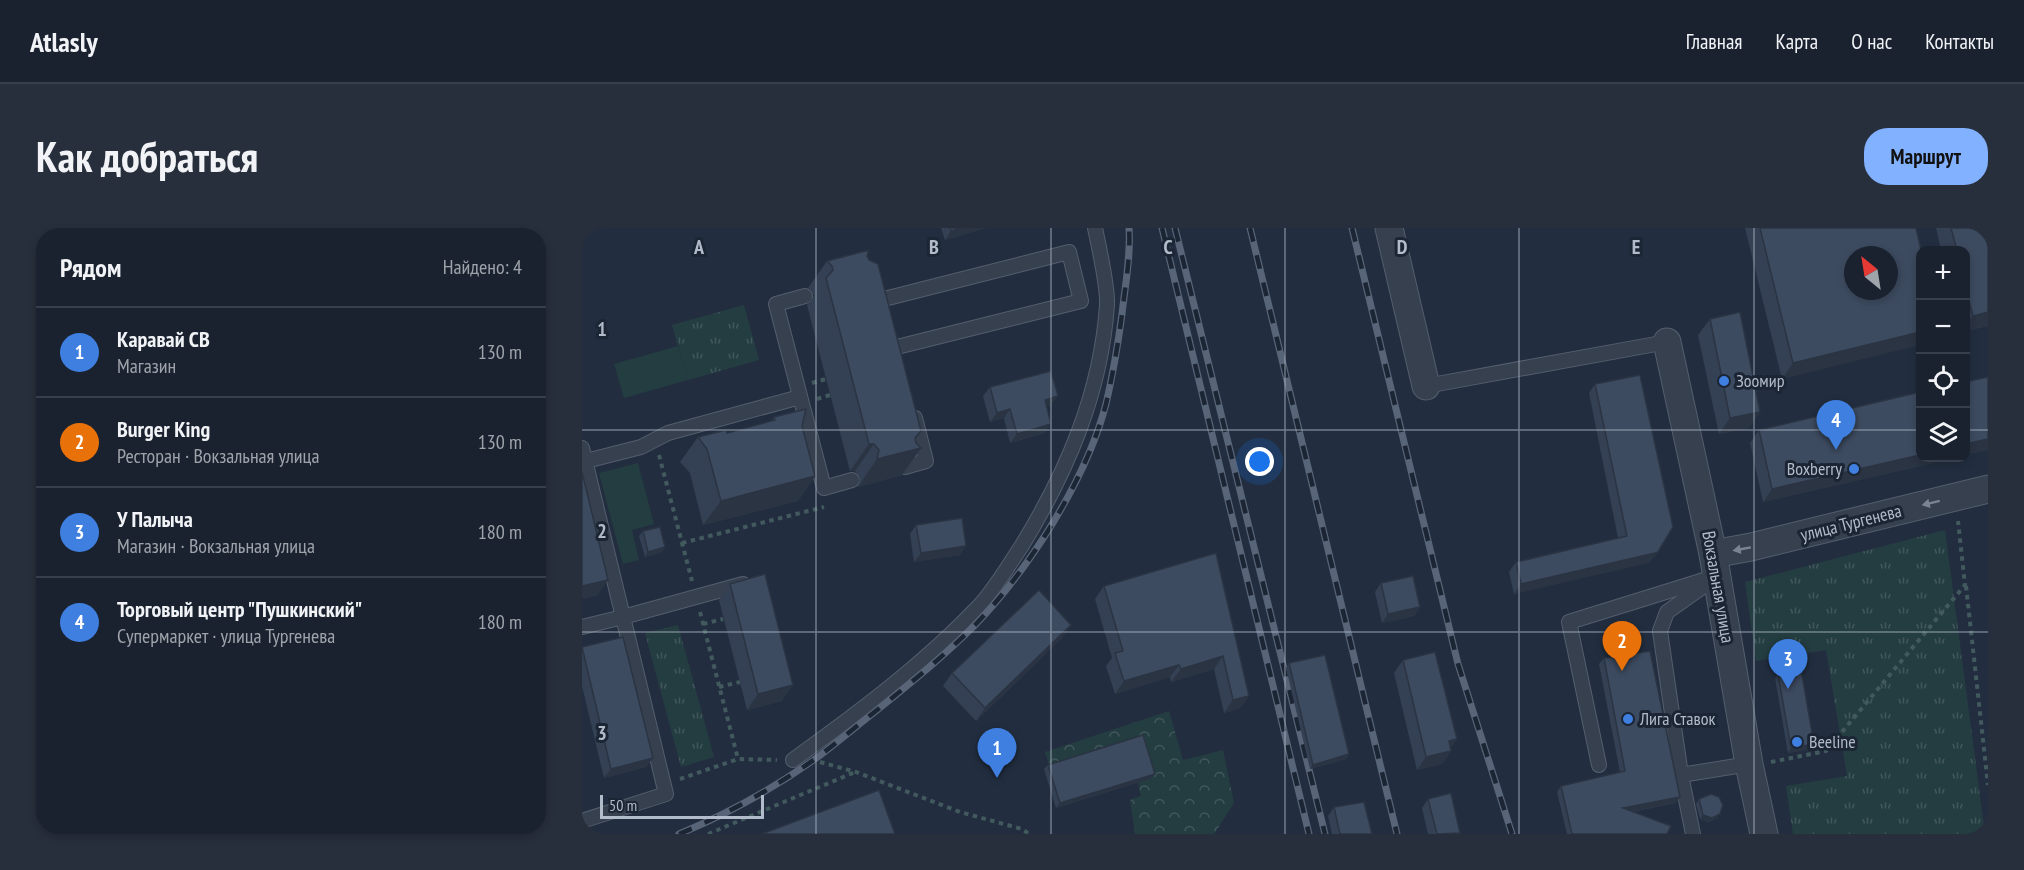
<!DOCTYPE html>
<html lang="ru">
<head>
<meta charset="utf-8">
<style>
  body { margin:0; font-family:"PT Sans Narrow",sans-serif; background:#272f3c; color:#f1f3f6 }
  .controls { position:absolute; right:18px; top:18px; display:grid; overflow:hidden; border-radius:12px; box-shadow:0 3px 9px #0003 }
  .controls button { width:54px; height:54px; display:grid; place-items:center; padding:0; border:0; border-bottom:2px solid #383f4c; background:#1a2230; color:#f1f3f6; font:30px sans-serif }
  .compass { position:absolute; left:1262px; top:18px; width:54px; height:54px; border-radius:50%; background:#1a2230; box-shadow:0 3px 9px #0003; rotate:330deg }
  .scale { position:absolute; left:18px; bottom:15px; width:164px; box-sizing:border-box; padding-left:6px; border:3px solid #b2bbca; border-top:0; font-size:16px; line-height:21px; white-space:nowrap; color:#b2bbca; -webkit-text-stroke:4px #1b2534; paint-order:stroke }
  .you { position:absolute; left:678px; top:234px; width:21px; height:21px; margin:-15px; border:4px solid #fff; border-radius:50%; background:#1a73e8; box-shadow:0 0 0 9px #1a73e833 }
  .badge { display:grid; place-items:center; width:39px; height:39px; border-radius:50%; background:#82b1ff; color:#fff; font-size:20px; font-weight:700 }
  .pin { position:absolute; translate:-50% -50px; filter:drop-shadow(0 2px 3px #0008) }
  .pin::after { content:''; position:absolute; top:32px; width:21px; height:18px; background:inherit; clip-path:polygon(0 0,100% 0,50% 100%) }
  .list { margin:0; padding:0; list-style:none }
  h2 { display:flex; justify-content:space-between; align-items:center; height:78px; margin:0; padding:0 24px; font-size:26px }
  h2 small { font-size:20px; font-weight:400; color:#9fa4ab }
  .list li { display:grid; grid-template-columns:39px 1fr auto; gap:18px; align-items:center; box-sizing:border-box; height:90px; padding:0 24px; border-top:2px solid #383f4c }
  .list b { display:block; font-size:22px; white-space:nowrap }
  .list p { margin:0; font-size:20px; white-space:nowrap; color:#9fa4ab }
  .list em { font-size:20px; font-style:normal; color:#9fa4ab }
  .icon { flex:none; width:33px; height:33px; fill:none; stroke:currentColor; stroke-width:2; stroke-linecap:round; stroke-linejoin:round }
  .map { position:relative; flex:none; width:1406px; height:606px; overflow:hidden; border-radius:24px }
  header { display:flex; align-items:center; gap:36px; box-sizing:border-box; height:84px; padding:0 30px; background:#1a2230; border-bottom:2px solid #383f4c }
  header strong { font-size:28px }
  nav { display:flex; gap:33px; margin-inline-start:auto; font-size:21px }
  .intro { display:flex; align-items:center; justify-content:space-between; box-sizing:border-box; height:144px; padding:0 36px }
  h1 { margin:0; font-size:42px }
  .button { padding:15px 27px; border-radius:24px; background:#82b1ff; color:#111; font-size:21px; font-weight:700 }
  main { display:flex; gap:36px; padding:0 36px }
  aside { flex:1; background:#1a2230; border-radius:24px; box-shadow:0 3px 9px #0003 }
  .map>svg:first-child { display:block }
</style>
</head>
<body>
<header>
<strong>Atlasly</strong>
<nav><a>Главная</a><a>Карта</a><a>О нас</a><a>Контакты</a></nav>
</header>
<div class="intro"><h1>Как добраться</h1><a class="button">Маршрут</a></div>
<main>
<aside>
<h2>Рядом<small>Найдено: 4</small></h2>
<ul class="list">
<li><span class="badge" style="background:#3f7fe0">1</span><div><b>Каравай СВ</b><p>Магазин</p></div><em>130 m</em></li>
<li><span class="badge" style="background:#e8710a">2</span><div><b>Burger King</b><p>Ресторан · Вокзальная улица</p></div><em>130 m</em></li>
<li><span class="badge" style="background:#3f7fe0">3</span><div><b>У Палыча</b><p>Магазин · Вокзальная улица</p></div><em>180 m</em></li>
<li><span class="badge" style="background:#3f7fe0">4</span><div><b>Торговый центр &quot;Пушкинский&quot;</b><p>Супермаркет · улица Тургенева</p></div><em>180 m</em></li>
</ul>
</aside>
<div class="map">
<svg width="1406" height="606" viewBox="0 0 1406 606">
  <defs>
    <pattern id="forest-crowns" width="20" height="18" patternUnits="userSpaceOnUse" patternTransform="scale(1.5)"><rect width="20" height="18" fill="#243d41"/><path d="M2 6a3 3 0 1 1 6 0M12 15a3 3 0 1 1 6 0" fill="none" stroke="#41575b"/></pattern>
    <pattern id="park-tufts" width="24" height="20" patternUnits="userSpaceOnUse" patternTransform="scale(1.5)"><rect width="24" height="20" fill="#243d41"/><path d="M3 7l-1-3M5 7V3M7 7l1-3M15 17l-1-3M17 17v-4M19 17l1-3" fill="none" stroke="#41575b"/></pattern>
  </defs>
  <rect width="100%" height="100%" fill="#222e40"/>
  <polygon fill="url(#forest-crowns)" points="587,483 601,532 641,522 652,575 632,606 553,606 548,572 559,568 556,555 570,550 468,539 463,524"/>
  <g fill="url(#park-tufts)">
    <polygon points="162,77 177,132 106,152 90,97"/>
    <polygon points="1363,302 1403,606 1211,606 1204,558 1265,548 1244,422 1174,433 1163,354"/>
    <polygon points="96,397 132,529 99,539 63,405"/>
  </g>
  <g fill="#243d41">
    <polygon points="96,118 106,152 42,170 32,136"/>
    <polygon points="56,235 72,296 50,302 57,332 41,336 17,245"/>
  </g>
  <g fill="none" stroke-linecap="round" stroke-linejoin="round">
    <defs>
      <g id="lane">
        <polyline points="223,68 194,76 242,260 270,252"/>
        <polyline points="302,71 487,24 499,73 315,119"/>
        <polyline points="844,158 1085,114"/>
        <polyline points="0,220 41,389 161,356"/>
        <polyline points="0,234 59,219 86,205 218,169"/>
        <polyline points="323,239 344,233 333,190"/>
        <polyline points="0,399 41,389 84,566 0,593"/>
        <path d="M211 532C276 485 341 437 397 378 413 361 426 338 439 319 485 244 519 165 525 77 526 59 517 19 513 0"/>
        <polyline points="1017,537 987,394 1135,348"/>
        <polyline points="1099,547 1167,536"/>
        <polyline points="1111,606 1099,547 1078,403 1085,384 1126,355"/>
      </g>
      <g id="street">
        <polyline points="807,0 844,158"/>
        <polyline points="1085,114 1131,326 1167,536 1182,606"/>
        <polyline points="1131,326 1169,319 1406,261"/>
      </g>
    </defs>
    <use href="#lane" stroke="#545e6d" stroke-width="16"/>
    <use href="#street" stroke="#545e6d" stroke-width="29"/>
    <g stroke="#425a5e" stroke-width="4" stroke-dasharray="4.5 4.5" stroke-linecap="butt">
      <polyline points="230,155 244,151"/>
      <polyline points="235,171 248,167"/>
      <polyline points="77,227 110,353"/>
      <polyline points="100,315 242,279"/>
      <polyline points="1384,358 1406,557"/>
      <polyline points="118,384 156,531"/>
      <polyline points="121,396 141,391"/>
      <polyline points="137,459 158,454"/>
      <polyline points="238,534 274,544 378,584 440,601 447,606"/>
      <polyline points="1189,534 1244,523 1383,357 1376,293"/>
      <polyline points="98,551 156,531 195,532"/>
      <polyline points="126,606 273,544"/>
    </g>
    <use href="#lane" stroke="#36404f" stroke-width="14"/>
    <use href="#street" stroke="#36404f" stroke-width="27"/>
    <defs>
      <g id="rail">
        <polyline points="580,0 727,606"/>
        <polyline points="593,0 743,606"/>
        <polyline points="668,0 815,606"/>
        <polyline points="770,0 876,436 930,606"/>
        <path d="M97 606C143 587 192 560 233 531 252 517 271 501 290 486 325 458 361 429 393 397 448 340 504 252 524 176 531 146 536 116 540 86 543 58 549 28 547 0"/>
      </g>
    </defs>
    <use href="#rail" stroke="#586477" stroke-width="7"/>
    <use href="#rail" stroke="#1b2534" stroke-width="4.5" stroke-dasharray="14" stroke-linecap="butt"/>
  </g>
  <g fill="#344053">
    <polygon points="359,0 403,0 363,12"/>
    <polygon points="1163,0 1334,0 1200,151"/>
    <polygon points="1354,0 1406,0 1406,98 1383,103 1383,22 1359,22"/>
    <polygon points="285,28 334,215 339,220 320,247 276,259 278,249 273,243 268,243 225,77 232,68 231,65 226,60 245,33"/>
    <polygon points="1128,91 1178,184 1167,200 1137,206 1116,107"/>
    <polygon points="1013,156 1069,333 932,366 927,344 934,334 1036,310 1007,165"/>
    <polygon points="408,159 469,177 465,178 463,205 428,215 422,190 408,194 401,168"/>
    <polygon points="192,189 220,198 233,248 216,273 121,297 108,245 98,234 116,209 145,205 190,193"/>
    <polygon points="1177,202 1338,230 1373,230 1181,274 1168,215"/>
    <polygon points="334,297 378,327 332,334 328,306"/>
    <polygon points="61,303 80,324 63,329 57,308"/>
    <polygon points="634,325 667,468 658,480 642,485 632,441 589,454 588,449 533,466 524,438 530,430 513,371 522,358"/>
    <polygon points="799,355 838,379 832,388 800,395 793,364"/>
    <polygon points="148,356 200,473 165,482 137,372"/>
    <polygon points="480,410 394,493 361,458 370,445"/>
    <polygon points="0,419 71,530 64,539 22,550 0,458"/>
    <polygon points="1022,430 1094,575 1050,584 1085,606 985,606 975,564 979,558 1038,544 1017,436"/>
    <polygon points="821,432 868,520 869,523 860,536 835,542 812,445"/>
    <polygon points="707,435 767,526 764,531 728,541 704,440"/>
    <polygon points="1196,446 1232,516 1229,521 1206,525 1193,450"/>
    <polygon points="466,537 573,546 570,550 474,580 462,541"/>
    <polygon points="846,571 878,605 877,606 846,606 840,580"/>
    <polygon points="1117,571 1138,586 1135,590 1127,594 1118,591 1114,576"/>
    <polygon points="752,579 790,606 750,606 746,588"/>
  </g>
  <g fill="#2b3443">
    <polygon points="381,0 403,0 363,12 369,3"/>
    <polygon points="1406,84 1406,98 1383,103 1383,98 1391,88"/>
    <polygon points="1338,104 1338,117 1200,151 1211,135"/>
    <polygon points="476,168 469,177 456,181 463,172"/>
    <polygon points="428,181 422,190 408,194 415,185"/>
    <polygon points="1178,184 1167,200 1137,206 1148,190"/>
    <polygon points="469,196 463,205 428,215 435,206"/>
    <polygon points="339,203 325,224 339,220 320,247 276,259 295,231 333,210"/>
    <polygon points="1406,211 1406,222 1383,227 1383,216"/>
    <polygon points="287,216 292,216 273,243 268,243"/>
    <polygon points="1338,227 1338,230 1373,230 1181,274 1190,261"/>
    <polygon points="233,248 216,273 121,297 139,273"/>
    <polygon points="384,318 378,327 332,334 339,325"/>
    <polygon points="83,319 80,324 63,329 66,324"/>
    <polygon points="1076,324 1069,333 1066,335 932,366 939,356"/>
    <polygon points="26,352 15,368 0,371 0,358"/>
    <polygon points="838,379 832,388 800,395 806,386"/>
    <polygon points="489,397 480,410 394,493 403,480"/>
    <polygon points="641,428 632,441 589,454 599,441"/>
    <polygon points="597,437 588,449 533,466 542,453"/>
    <polygon points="211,457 200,473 165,482 176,466"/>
    <polygon points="667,468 658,480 642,485 651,472"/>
    <polygon points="875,511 866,524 869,523 860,536 835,542 844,529 867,513"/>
    <polygon points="1232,516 1229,521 1206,525 1209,520"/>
    <polygon points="767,526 764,531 728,541 731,537"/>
    <polygon points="71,530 64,539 22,550 29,541"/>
    <polygon points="573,546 570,550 474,580 478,575"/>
    <polygon points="1098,569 1094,575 1037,586 1041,580"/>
    <polygon points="1138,586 1135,590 1127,594 1118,591 1121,587"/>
  </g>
  <g fill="#3d4b60" stroke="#2b3443" stroke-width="1.5" fill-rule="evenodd">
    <polygon points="368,0 381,0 369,3"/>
    <path d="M1178 0H1334L1339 22 1338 104 1211 135ZM1271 27H1307V63H1271Z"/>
    <polygon points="1369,0 1406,0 1406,84 1391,88 1383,58 1383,22 1375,22"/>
    <polygon points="287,22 285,28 287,32 296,36 339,203 333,210 334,215 339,220 295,231 297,222 292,216 287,216 244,50 251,42 250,38 245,33"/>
    <polygon points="1158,84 1178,184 1148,190 1128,91"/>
    <polygon points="469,143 476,168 463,172 469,196 435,206 428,181 415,185 408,159"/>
    <polygon points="1058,147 1091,299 1076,324 1073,325 939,356 934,334 1045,308 1013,156"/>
    <polygon points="1406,149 1406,211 1383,216 1383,154"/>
    <polygon points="1338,164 1338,227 1190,261 1177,202"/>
    <polygon points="224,181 220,198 233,248 139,273 125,221 116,209 144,202 145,205 193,192 192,189"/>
    <polygon points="0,244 26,352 0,358"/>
    <polygon points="380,290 384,318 339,325 334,297"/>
    <polygon points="78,299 83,319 66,324 61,303"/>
    <polygon points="634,325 667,468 651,472 641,428 599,441 597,437 542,453 533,425 541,423 522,358"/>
    <polygon points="183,346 211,457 176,466 148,356"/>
    <polygon points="831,348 838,379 806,386 799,355"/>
    <polygon points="457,362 489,397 403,480 370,445"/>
    <polygon points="41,409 71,530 29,541 0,419"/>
    <polygon points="1068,423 1098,569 1041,580 1089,598 1085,606 990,606 979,558 1043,543 1022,430"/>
    <polygon points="853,424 875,511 867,513 869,523 844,529 821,432"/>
    <polygon points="743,427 767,526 731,537 707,435"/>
    <polygon points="1219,441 1232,516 1209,520 1196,446"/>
    <polygon points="561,507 573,546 478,575 466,537"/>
    <polygon points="297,562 313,606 182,606 182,605"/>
    <polygon points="869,565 878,605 855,606 846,571"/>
    <polygon points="1129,566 1137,569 1141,577 1138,586 1130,590 1121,587 1117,571"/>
    <polygon points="782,574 790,606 758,606 752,579"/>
  </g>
  <defs><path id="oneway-solid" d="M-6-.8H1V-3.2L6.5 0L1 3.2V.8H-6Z" transform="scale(1.5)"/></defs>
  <g fill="#7a8493">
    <use href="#oneway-solid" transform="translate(1349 275) rotate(166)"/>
    <use href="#oneway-solid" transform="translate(1160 321) rotate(170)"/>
  </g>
  <path fill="none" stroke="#b2bbca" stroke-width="1.5" stroke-opacity="0.55" d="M234 0V606M469 0V606M703 0V606M937 0V606M1172 0V606M0 202H1338M1384 202H1406M0 404H1406"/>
  <g fill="#3f7fe0" stroke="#1b2534" stroke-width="2">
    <circle cx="1142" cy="153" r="6"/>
    <circle cx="1272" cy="241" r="6"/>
    <circle cx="1046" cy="491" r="6"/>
    <circle cx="1215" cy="514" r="6"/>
  </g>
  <g text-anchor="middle" stroke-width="6" stroke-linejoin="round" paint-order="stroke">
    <g font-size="18" fill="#b2bbca" stroke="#1b2534" text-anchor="start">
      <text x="1154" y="159">Зоомир</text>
      <text x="1260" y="247" text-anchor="end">Boxberry</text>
      <text x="1058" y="497">Лига Ставок</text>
      <text x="1227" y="520">Beeline</text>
    </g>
    <g font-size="18" fill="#b2bbca" stroke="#1b2534">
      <text transform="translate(1269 295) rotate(-14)" y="6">улица Тургенева</text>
      <text transform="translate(1136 359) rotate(80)" y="6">Вокзальная улица</text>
    </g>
  </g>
  <g font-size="20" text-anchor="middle" font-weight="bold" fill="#b2bbca" stroke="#1b2534" stroke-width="6" stroke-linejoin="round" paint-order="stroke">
    <text x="117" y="26">A</text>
    <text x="352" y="26">B</text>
    <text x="586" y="26">C</text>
    <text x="820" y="26">D</text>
    <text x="1054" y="26">E</text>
    <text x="20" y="108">1</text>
    <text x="20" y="310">2</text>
    <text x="20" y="512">3</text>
  </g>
</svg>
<div class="controls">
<button>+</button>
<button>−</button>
<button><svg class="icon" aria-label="locate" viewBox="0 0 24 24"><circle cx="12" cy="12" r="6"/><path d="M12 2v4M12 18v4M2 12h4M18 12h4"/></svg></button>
<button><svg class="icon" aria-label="layers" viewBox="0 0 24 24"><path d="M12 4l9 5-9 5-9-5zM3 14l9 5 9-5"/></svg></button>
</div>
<svg class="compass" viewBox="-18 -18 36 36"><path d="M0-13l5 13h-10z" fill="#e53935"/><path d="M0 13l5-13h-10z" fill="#9fa4ab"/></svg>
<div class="scale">50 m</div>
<div class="you"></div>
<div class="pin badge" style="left:415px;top:550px;background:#3f7fe0">1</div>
<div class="pin badge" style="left:1040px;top:443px;background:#e8710a">2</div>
<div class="pin badge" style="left:1206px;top:461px;background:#3f7fe0">3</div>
<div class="pin badge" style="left:1254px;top:222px;background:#3f7fe0">4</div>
</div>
</main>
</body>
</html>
